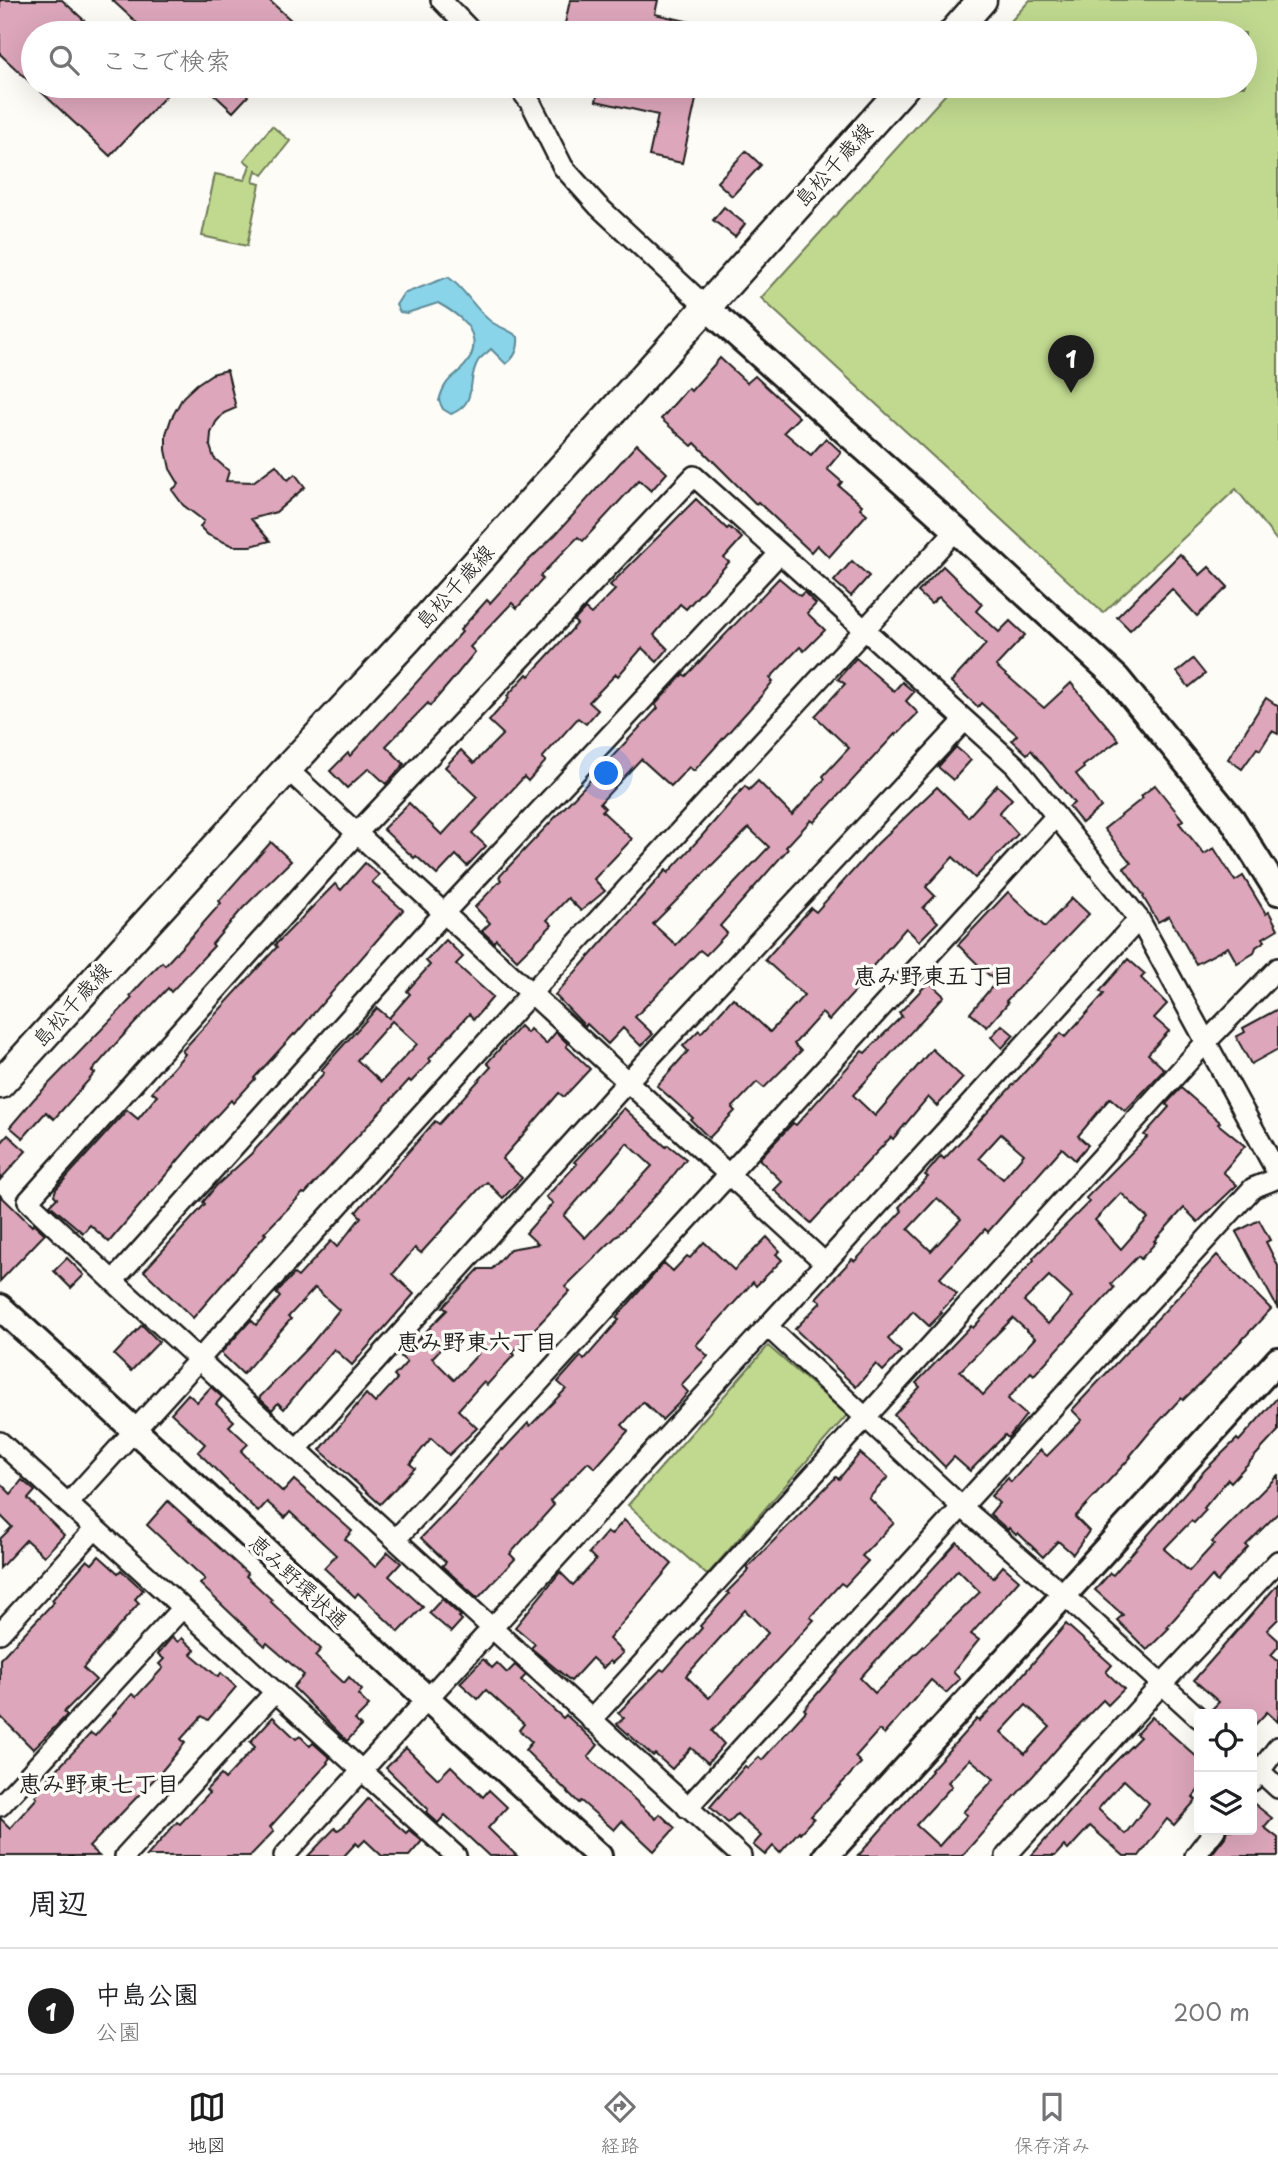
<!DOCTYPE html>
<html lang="ja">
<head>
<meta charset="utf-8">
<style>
  body { margin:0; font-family:"Playpen Sans","Klee One",sans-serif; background:#f6f6f6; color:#202124 }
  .controls { position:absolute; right:21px; bottom:21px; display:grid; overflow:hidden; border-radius:7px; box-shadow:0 7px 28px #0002 }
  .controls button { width:63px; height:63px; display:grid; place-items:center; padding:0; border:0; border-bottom:2px solid #e0e0e0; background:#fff; color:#202124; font:35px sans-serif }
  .you { position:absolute; left:607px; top:774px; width:24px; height:24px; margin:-18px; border:5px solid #fff; border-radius:50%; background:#1a73e8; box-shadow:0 0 0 10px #1a73e833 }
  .badge { display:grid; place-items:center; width:46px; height:46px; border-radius:50%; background:#1c1c1c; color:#fff; font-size:23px; font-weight:700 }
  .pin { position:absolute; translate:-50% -58px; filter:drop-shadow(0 2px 4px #0008) }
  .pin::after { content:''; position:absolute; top:37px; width:24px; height:21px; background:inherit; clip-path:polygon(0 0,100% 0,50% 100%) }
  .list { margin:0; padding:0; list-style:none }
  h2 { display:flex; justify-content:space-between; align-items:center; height:91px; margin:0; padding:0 28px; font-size:30px }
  h2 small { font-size:23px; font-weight:400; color:#757577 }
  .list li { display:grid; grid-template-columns:46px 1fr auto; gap:21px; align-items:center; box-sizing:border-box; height:126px; padding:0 28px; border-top:2px solid #e0e0e0 }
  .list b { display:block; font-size:26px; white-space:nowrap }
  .list p { margin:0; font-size:23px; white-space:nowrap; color:#757577 }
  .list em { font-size:23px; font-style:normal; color:#757577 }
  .icon { flex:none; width:38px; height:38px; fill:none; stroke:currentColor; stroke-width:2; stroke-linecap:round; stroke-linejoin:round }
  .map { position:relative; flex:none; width:1278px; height:1856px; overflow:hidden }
  .search { position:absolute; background:#fff; box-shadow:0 7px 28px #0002; left:21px; right:21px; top:21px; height:77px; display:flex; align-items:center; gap:18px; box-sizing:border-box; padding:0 24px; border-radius:38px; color:#757577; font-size:26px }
  .sheet { height:217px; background:#fff }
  nav { display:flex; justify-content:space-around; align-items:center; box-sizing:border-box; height:98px; border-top:2px solid #e0e0e0; background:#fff; font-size:19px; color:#757577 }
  nav a { display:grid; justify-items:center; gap:4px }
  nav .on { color:#1c1c1c }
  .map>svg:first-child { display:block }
</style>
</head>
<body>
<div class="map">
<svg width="1278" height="1856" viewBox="0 0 1278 1856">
  <rect width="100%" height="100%" fill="#fdfcf7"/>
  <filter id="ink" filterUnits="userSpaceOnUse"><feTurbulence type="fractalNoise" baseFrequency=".0143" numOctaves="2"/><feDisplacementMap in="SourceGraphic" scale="14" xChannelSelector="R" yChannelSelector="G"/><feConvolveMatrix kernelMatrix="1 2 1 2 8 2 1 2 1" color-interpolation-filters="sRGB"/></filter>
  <g filter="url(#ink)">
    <g fill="#c0d98f" stroke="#6e7a56" stroke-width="2">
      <polygon points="1030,0 1278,0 1278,542 1236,489 1103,613 761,298 953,86 1245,86 1245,33 1000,33"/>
      <polygon points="272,126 290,141 263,175 256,170 253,182 260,184 247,246 202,236 215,174 245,180 250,165 244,160"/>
      <polygon points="768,1346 847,1415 707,1575 628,1505"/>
    </g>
    <path fill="#89d4e9" stroke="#5d8a97" stroke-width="2" d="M448 277C466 289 475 311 493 323 501 328 510 330 518 337 519 348 516 357 506 364L491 349C487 353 481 357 478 361 466 380 479 403 451 414L443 409 439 401C446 373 460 377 470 358 483 331 458 314 438 303L407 313 400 312 396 305 403 294Z"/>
    <g fill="#dda6ba" stroke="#1c1c1c" stroke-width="2" fill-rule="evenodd">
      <polygon points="0,0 62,0 98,33 33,33 33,85 0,54"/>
      <polygon points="112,0 269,0 305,33 148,33"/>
      <polygon points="570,0 658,0 655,14 713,27 712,33 563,33"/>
      <polygon points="35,86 175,86 110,156"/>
      <polygon points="205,86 237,86 248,96 233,112"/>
      <polygon points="599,86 699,86 682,163 649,156 658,115 596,101"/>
      <polygon points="746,151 761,165 732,196 717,182"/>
      <polygon points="724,207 745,224 735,237 713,220"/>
      <polygon points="720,358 747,383 755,376 799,417 784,432 811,455 826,438 841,452 827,469 842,482 839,486 862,505 860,508 867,514 829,557 817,545 811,552 758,502 756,504 695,443 692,446 661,419 688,388 691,391"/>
      <polygon points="227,370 236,408 224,413 216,422 211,433 210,446 214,458 229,471 226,481 253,482 276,465 288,480 295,474 305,487 276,512 251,519 270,541 251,546 233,546 208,535 200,527 204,521 183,505 172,490 179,484 170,469 166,450 166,434 171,419 183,397 197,384 212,374"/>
      <polygon points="637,444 667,473 651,491 639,480 583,541 578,537 540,576 543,579 517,608 512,603 470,647 475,652 453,679 430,706 428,703 386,746 404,764 386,784 369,768 347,788 330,771 348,753 350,756 462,632 460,630 487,600 490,603 526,563 556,534"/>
      <polygon points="696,499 727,529 729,527 742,538 724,558 729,562 686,609 680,604 654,635 668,649 657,662 642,648 618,676 616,674 589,702 598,710 586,724 578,718 542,758 546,761 528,781 524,777 472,833 486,846 467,866 456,855 437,875 416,856 414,858 383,829 409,803 442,835 477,797 445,767 461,750 474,763 503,734 489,721 509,698 507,696 527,674 529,676 577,624 574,621 585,609 591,614 615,590 610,585"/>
      <polygon points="1180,554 1200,575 1209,567 1228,587 1197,616 1172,589 1130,630 1117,617"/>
      <polygon points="852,561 869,576 851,596 834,581"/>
      <polygon points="943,566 982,604 976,611 999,632 1010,621 1025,635 996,666 1044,708 1071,683 1119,740 1083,766 1084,768 1076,774 1101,807 1082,823 1069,807 1074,803 1031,750 1027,754 1012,740 1017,735 981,703 978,707 951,682 986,644 939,597 931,604 918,592"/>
      <polygon points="779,578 800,596 804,592 816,604 807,613 825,630 804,651 800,647 770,678 773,681 762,695 694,771 689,767 671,786 641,759 600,803 605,808 602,811 632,839 594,879 605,891 581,911 568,898 547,920 552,925 517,960 496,939 494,942 482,931 490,923 475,907 501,880 499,877 658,708 655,705 683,674 686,676"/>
      <path d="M856 658 894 691 902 682 914 692 906 701 918 713 896 735 895 734 814 822 811 820 786 847 788 849 720 926 727 933 706 955 700 950 635 1017 653 1034 641 1046 623 1028 608 1044 587 1024 585 1026 555 995 666 870 668 873 700 838 745 786 749 790 758 781 792 815 825 779 823 776 849 748 815 716 845 684 838 679ZM749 828 769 847 676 945 653 924Z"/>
      <polygon points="1193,659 1205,674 1189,687 1177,672"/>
      <polygon points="1266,698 1278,706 1278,734 1272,731 1260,750 1257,748 1242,769 1228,759"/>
      <polygon points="956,747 971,760 953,780 938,767"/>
      <polygon points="997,785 1012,799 999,813 1018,834 975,878 953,857 926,887 935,896 923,908 938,922 919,941 906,928 858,983 861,985 829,1020 822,1013 794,1044 801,1051 764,1088 757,1082 732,1108 735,1111 709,1138 691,1120 693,1118 657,1086 688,1051 683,1046 699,1030 701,1033 733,998 770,1032 804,995 765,960 811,908 816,912 877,844 937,787 968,817"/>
      <polygon points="1155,785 1183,820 1179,823 1204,854 1214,848 1235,881 1243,876 1266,914 1269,912 1278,929 1263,938 1265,941 1256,947 1254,953 1237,963 1228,947 1196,964 1169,916 1158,922 1143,897 1144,896 1124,868 1131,863 1104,829 1143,798 1141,796"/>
      <polygon points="271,842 291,861 243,908 212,944 214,946 171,992 168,988 120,1039 92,1071 95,1073 54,1119 46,1112 23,1138 10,1127 34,1099 132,998 130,996 149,975 162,962 165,965 192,936 221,903 219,901"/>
      <polygon points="365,863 379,875 372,882 403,910 295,1035 294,1034 254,1078 255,1079 233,1103 231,1100 209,1124 109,1242 90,1225 83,1233 50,1205 57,1198 54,1195 56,1189 127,1110 138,1119 157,1096 152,1092 185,1054 182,1051 277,947 275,945 335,884 341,890"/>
      <polygon points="1008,892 1045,927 1072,898 1089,914 1006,1001 1008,1003 987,1027 970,1013 996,982 958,945"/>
      <path d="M446 940 463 957 456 964 493 997 474 1019 469 1014 429 1059 431 1061 411 1082 409 1080 305 1194 303 1193 264 1233 266 1234 193 1318 144 1271 205 1204 203 1202 216 1186 251 1154 324 1073 321 1070 377 1008 389 1018 410 994 407 991 430 965 426 961ZM392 1021 417 1044 381 1082 357 1060Z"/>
      <path d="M1128 959 1145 974 1141 978 1167 1004 1154 1018 1169 1031 1148 1054 1164 1069 1163 1071 1125 1111 1110 1098 1078 1136 1088 1145 1075 1160 1062 1148 988 1232 985 1229 940 1278 957 1294 940 1312 942 1313 929 1326 913 1311 888 1339 901 1352 883 1371 876 1364 856 1387 795 1329 821 1302 816 1298 852 1259 855 1261 902 1211 899 1207 928 1177 925 1175 941 1156 944 1159 1061 1033 1065 1037 1104 994 1100 991ZM1001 1134 1024 1154 1003 1179 979 1158ZM937 1198 961 1219 931 1251 908 1229Z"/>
      <polygon points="929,982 944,996 853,1095 875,1116 932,1049 963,1078 937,1106 928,1097 893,1139 891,1137 811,1223 774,1190 782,1182 759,1159 793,1123 796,1125 862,1051 865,1053 902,1016 899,1013"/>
      <polygon points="1278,1009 1278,1049 1251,1064 1236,1037 1245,1032 1243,1028"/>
      <polygon points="1002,1025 1014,1035 1002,1048 991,1037"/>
      <polygon points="520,1026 527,1033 530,1029 546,1044 556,1032 568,1044 566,1046 590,1069 564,1097 559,1093 502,1159 522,1178 503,1198 487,1182 479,1189 421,1253 415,1248 393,1274 414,1294 352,1365 334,1349 284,1409 278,1403 272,1410 259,1398 312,1343 339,1310 315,1288 288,1317 291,1319 243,1374 221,1353 251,1320 256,1325 280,1297 276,1293 294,1274 298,1277 331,1241 337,1247 361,1217 356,1212 435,1121 439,1124 491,1067 487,1063"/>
      <path d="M1181 1088 1220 1122 1218 1124 1245 1146 1223 1172 1237 1185 1198 1222 1184 1208 1154 1241 1156 1242 1141 1259 1138 1256 1111 1284 1114 1288 1034 1375 1031 1372 1008 1399 1026 1415 1008 1438 1005 1435 970 1471 954 1457 945 1467 894 1415 920 1387 916 1383 971 1326 973 1328 1034 1260 1033 1258 1089 1202 1086 1198 1147 1137 1144 1135 1169 1107 1166 1104ZM1121 1193 1148 1218 1121 1249 1095 1220ZM1049 1276 1072 1297 1048 1324 1024 1301ZM1013 1318 1035 1338 983 1395 960 1371Z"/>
      <path d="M624 1108 666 1147 668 1145 686 1159 668 1182 634 1219 565 1287 570 1291 512 1353 514 1355 487 1385 483 1382 458 1410 477 1428 449 1455 431 1438 410 1464 415 1468 380 1504 320 1450 366 1394 375 1403 397 1379 394 1376 407 1362 401 1357 447 1310 443 1307 479 1269H492L510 1249 538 1244 526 1233 553 1203 546 1197 577 1164 574 1162ZM627 1143 652 1166 585 1238 564 1216ZM456 1333 478 1354 454 1380 432 1358Z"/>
      <polygon points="8,1135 26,1151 0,1180 0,1144"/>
      <polygon points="0,1195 32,1226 34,1224 45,1234 0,1281"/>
      <polygon points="1259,1220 1270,1240 1266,1242 1278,1266 1278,1309 1236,1232"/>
      <polygon points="767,1237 780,1251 776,1254 782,1260 756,1286 753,1282 696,1345 708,1356 681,1385 688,1392 680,1402 662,1420 643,1402 622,1425 628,1431 595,1468 588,1462 550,1501 554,1505 510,1554 515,1559 478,1598 442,1566 446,1562 421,1538 454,1504 502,1449 503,1450 528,1423 530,1426 566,1389 558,1382 581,1356 584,1360 619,1320 616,1318 664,1263 673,1271 687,1256 690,1258 704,1242 734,1270"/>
      <polygon points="1217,1255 1271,1309 1206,1378 1183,1400 1181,1398 1153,1428 1130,1456 1131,1457 1075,1517 1089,1531 1073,1554 1058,1541 1043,1557 1018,1533 1016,1535 1009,1528 1008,1530 990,1514 999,1503 991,1496 1008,1478 1011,1482 1040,1450 1047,1456 1082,1420 1072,1410"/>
      <polygon points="67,1258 84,1275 71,1288 54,1271"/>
      <polygon points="142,1325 159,1342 131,1371 114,1355"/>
      <polygon points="211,1387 222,1397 216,1404 234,1421 229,1426 248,1444 241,1451 258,1469 283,1492 294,1480 352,1531 345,1539 375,1567 388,1552 401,1563 389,1576 423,1607 399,1632 358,1593 355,1597 324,1568 336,1555 290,1512 285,1518 267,1502 258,1512 198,1452 205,1444 171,1413 188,1394 197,1402"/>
      <polygon points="1278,1397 1278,1431 1231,1482 1228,1479 1204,1508 1206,1510 1194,1523 1191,1521 1164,1549 1189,1571 1214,1544 1212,1542 1278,1475 1278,1513 1246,1545 1248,1547 1217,1582 1212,1576 1167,1627 1169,1628 1147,1650 1117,1620 1123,1615 1095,1590 1110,1573 1113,1575 1205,1470 1237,1439 1239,1441"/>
      <path d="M860 1453 888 1477 869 1498 894 1523 862 1556 868 1561 845 1586 841 1583 810 1617 814 1620 712 1731 724 1744 708 1763 691 1748 672 1769 655 1754 653 1756 617 1724 624 1718 618 1713 661 1669 664 1671 702 1628 700 1626 729 1594 727 1592 749 1570 747 1568 836 1477 839 1479ZM745 1610 768 1633 709 1698 686 1676Z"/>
      <polygon points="22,1480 35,1491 28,1499 64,1535 44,1556 26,1540 0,1568 0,1539 12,1527 0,1515 0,1483 11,1494"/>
      <polygon points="168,1501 248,1574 246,1576 272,1600 270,1601 321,1649 315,1656 344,1683 349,1677 362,1690 358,1695 369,1706 355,1720 361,1726 347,1741 293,1687 304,1675 267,1643 265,1646 200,1584 205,1579 147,1525"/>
      <polygon points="624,1520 672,1564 609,1639 623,1653 612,1663 610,1661 603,1668 592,1658 571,1681 531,1648 535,1644 515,1627 560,1572 573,1585 596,1560 589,1553 607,1532 611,1535"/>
      <path d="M957 1542 993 1578 1003 1566 1019 1580 971 1634 979 1640 953 1672 960 1679 946 1693 931 1680 884 1734 879 1730 855 1757 861 1763 811 1816 814 1818 800 1833 799 1831 780 1853 773 1846 765 1855 753 1845 761 1836 737 1814 728 1823 710 1807 745 1766 748 1768 759 1757 762 1760 806 1711 804 1709 844 1663 898 1607ZM958 1570 980 1592 875 1693 860 1678Z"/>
      <polygon points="99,1556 118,1573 121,1570 143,1590 135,1599 139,1603 83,1668 96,1680 64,1712 67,1715 33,1749 0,1716 0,1659 54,1602 52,1600 87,1560 92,1564"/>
      <polygon points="1278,1584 1278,1619 1267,1630 1278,1640 1278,1647 1271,1655 1278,1661 1278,1722 1267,1712 1252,1728 1252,1714 1211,1714 1209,1712 1219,1702 1194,1680"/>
      <polygon points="442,1599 461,1616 459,1617 462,1620 451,1632 429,1613"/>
      <path d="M1066 1624 1112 1665 1106 1672 1124 1689 1108 1705 1103 1700 1070 1734 962 1856H858L932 1771 931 1770 977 1719 979 1721 1009 1691ZM1026 1705 1050 1727 1025 1754 1001 1732ZM970 1759 994 1779 963 1812 967 1815 939 1846 916 1825 952 1786 948 1782Z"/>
      <polygon points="172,1637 178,1642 182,1638 195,1650 191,1654 218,1677 221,1673 236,1687 208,1720 202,1716 181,1739 185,1743 161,1772 89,1847 99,1856 0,1856 0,1818 10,1828 37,1798 35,1796 49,1782 47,1780 91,1733 95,1736 132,1694 136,1697 163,1668 159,1664 164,1659 158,1654"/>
      <polygon points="483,1659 492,1668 497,1663 507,1673 515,1665 526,1675 521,1680 563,1718 566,1715 598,1745 588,1757 656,1819 660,1814 675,1828 654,1851 622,1821 614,1830 581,1801 579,1803 525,1750 532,1742 519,1730 524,1724 486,1690 478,1699 460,1683"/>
      <polygon points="273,1717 296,1739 300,1736 310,1746 313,1743 330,1758 327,1762 328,1763 270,1827 274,1831 250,1856 147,1856 177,1822 180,1824 209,1793 206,1790 221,1775 225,1779 255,1747 250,1742"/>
      <path d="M1152 1717 1199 1759V1789L1193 1797 1196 1800 1174 1825 1167 1819 1139 1856H1124L1090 1826 1068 1850 1064 1846 1055 1856H1031L1104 1773 1140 1737 1136 1734ZM1124 1780 1149 1803 1125 1834 1098 1809Z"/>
      <polygon points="406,1748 438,1779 451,1766 483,1797 489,1790 507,1807 488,1828 517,1856 489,1856 445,1815 438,1823 426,1812 428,1809 386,1768"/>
      <polygon points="368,1799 406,1833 409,1830 422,1841 409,1856 382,1856 365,1840 359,1846 356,1843 344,1856 308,1856 335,1828 338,1830 345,1825"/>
      <polygon points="1252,1802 1272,1818 1264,1827 1278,1838 1278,1856 1213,1856 1211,1855 1225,1837 1227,1830 1252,1830"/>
    </g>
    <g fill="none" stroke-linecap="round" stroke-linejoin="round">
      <defs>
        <g id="minor">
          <polyline points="441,0 473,33"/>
          <polyline points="518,86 532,105 563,167 598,206 706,307"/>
          <polyline points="287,769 825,1263"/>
          <polyline points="113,1281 444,913 779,554"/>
          <polyline points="768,1327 963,1508 1063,1594 1199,1718"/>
          <polyline points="0,1442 456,1856"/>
          <polyline points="297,1449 628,1081 964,721"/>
          <polyline points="68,1504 532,992 956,530"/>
          <polyline points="396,1539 1056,816"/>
          <polyline points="0,1633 95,1529"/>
          <polyline points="591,1720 1207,1041 1278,968"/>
          <polyline points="1252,1764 1278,1788"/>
          <polyline points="1252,1781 1278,1747"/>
          <polyline points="0,1806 182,1608"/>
          <polyline points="687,1808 1253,1188 1278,1178"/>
          <polyline points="125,1856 275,1692"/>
          <polyline points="284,1856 1139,919"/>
          <polyline points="741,1856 113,1281 28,1201 357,833 694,476 1015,765 1139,919 1278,1174"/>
          <polyline points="1006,1856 1161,1685 1278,1561"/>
          <polyline points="1195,1856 1215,1830"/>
        </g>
        <g id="tertiary">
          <polyline points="706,307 956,530 1117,678 1232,819 1278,892"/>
          <polyline points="0,1307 599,1856"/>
          <polyline points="826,1856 1278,1360"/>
        </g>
        <g id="secondary">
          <polyline points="953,33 982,0"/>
          <polyline points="0,1084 287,769 408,639 905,86"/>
        </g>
      </defs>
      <use href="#minor" stroke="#1c1c1c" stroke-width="24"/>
      <use href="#tertiary" stroke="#1c1c1c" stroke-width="30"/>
      <use href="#secondary" stroke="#1c1c1c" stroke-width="33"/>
      <use href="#minor" stroke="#fdfcf7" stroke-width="19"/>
      <use href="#tertiary" stroke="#fdfcf7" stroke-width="24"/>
      <use href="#secondary" stroke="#fdfcf7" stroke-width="28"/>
    </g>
  </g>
  <g text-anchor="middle" stroke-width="7" stroke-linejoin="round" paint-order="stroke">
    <g font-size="21" fill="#1c1c1c" stroke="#fdfcf7">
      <text transform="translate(834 165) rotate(-48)" y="7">島松千歳線</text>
      <text transform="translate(455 587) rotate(-48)" y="7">島松千歳線</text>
      <text transform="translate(72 1005) rotate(-48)" y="7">島松千歳線</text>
      <text transform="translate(298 1582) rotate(43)" y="7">恵み野環状通</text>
    </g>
    <g font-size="23" font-weight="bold" fill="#1c1c1c" stroke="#fdfcf7">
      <text x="934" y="984">恵み野東五丁目</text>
      <text x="477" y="1350">恵み野東六丁目</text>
      <text x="99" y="1792">恵み野東七丁目</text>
    </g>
  </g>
</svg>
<div class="controls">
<button><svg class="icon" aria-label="locate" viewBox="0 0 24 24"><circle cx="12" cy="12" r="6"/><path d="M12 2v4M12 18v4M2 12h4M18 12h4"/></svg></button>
<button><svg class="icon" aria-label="layers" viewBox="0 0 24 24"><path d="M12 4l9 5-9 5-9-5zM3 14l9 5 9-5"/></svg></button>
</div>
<div class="you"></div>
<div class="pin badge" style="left:1071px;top:393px">1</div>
<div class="search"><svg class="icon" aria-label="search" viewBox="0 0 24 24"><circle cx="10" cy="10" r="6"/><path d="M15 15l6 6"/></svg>ここで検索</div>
</div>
<section class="sheet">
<h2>周辺<small></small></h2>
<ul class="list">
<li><span class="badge">1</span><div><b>中島公園</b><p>公園</p></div><em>200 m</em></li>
</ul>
</section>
<nav>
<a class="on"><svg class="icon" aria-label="map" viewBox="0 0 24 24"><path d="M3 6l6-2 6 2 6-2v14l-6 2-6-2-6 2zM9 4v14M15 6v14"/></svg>地図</a>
<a><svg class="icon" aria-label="directions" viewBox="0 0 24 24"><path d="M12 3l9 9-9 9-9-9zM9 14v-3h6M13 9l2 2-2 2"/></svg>経路</a>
<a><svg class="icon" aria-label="saved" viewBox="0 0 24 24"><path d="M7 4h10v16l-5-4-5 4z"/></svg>保存済み</a>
</nav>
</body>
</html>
